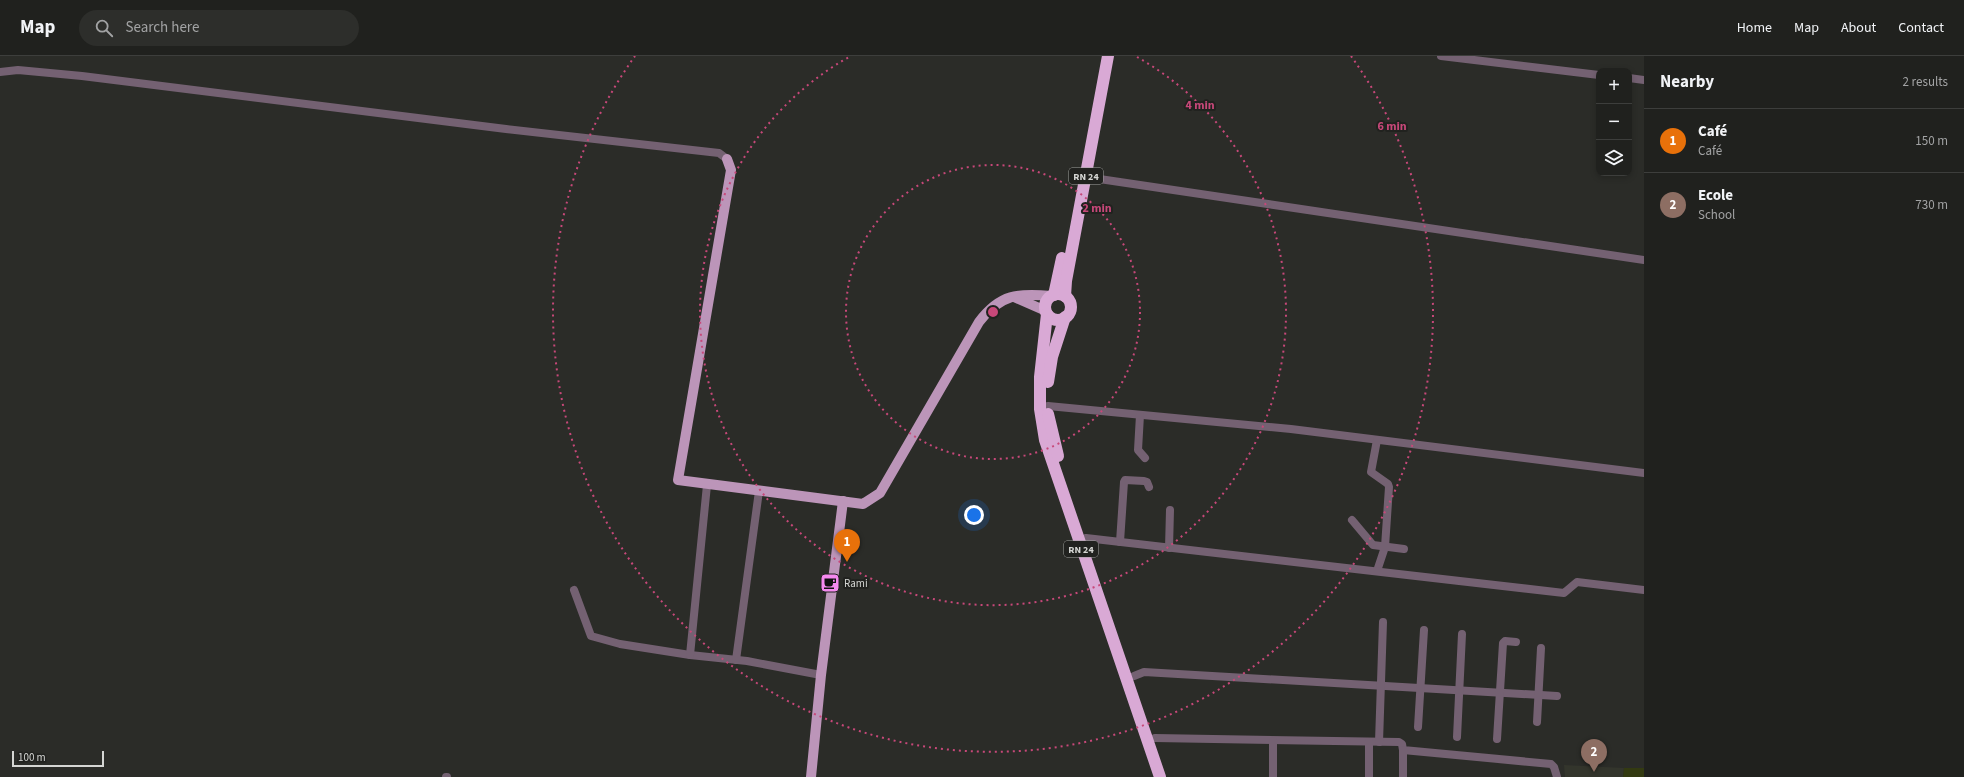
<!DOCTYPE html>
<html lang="en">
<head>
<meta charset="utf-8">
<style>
  body { margin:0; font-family:"Source Sans 3",sans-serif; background:#2d2e2b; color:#f1f3f6 }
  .controls { position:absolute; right:12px; top:12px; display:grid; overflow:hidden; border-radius:8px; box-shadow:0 2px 6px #0003 }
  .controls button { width:36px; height:36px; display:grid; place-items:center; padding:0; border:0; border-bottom:1px solid #3d3e3c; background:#20211e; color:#f1f3f6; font:20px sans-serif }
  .scale { position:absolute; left:12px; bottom:10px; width:92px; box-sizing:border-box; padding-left:4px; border:2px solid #d5d6d3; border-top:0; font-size:11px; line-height:14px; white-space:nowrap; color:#d5d6d3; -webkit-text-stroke:3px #21221f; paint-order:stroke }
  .you { position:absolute; left:974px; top:459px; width:14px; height:14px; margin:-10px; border:3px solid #fff; border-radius:50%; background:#1a73e8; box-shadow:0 0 0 6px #1a73e833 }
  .badge { display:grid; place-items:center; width:26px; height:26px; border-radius:50%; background:#f589ef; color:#fff; font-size:13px; font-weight:700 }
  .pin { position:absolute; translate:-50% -33px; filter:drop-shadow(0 1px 2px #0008) }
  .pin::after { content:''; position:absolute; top:21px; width:14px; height:12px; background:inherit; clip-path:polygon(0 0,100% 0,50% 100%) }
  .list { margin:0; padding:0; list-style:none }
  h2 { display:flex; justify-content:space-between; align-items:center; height:52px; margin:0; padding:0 16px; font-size:17px }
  h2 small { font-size:13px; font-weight:400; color:#a2a3a4 }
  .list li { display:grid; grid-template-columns:26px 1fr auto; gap:12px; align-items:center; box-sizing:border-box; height:64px; padding:0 16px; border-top:1px solid #3d3e3c }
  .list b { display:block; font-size:15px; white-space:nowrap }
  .list p { margin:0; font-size:13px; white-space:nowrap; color:#a2a3a4 }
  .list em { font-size:13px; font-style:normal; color:#a2a3a4 }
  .icon { flex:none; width:22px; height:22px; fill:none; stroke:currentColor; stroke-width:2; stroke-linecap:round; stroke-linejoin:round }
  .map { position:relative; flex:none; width:1644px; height:721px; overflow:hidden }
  header { display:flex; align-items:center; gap:24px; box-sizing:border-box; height:56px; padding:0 20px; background:#20211e; border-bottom:1px solid #3d3e3c }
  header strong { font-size:19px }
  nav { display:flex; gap:22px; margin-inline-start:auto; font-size:14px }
  .search { width:280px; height:36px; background:#2d2e2b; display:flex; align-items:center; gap:10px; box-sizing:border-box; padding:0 14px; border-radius:22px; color:#a2a3a4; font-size:15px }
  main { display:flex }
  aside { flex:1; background:#20211e }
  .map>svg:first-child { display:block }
</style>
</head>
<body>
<header>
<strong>Map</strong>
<div class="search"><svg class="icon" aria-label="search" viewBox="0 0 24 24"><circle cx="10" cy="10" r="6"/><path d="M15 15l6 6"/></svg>Search here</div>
<nav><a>Home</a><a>Map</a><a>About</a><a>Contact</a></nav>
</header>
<main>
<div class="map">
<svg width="1644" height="721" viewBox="0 0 1644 721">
  <rect width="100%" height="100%" fill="#2b2c28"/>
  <polygon fill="#33352c" points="1564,709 1624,712 1623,721 1565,721"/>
  <polygon fill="#333a11" points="1624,712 1644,712 1644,721 1623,721"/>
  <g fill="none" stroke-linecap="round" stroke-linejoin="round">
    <g stroke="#746172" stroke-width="8">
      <polyline points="1441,0 1599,19"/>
      <polyline points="0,16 18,14 82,20 506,73 719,97 727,103"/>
      <polyline points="1629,22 1644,24"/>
      <polyline points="1086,121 1644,204"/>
      <polyline points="1048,350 1291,373 1644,417"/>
      <polyline points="1140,359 1138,394 1145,402"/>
      <polyline points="1377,384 1371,416 1388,428 1389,431 1385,491 1377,515"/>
      <polyline points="1352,464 1373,489 1404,493"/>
      <polyline points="1086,482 1564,537 1577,526 1644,534"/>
      <polyline points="1120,486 1124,426 1125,424 1144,425 1147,426 1149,431"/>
      <polyline points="1169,492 1170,454"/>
      <polyline points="574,534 591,580 620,588 690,599 747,605 821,619"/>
      <polyline points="690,599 707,429"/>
      <polyline points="736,604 759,435"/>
      <polyline points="1134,620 1144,616 1557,640"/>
      <polyline points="1537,666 1541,592"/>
      <polyline points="1418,671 1424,574"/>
      <polyline points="1457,681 1462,578"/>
      <polyline points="1155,682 1399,686 1402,688 1403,694 1551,708 1554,711 1557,721"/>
      <polyline points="1497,683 1503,587 1505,585 1516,586"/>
      <polyline points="1379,686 1383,566"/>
      <polyline points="446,721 447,721"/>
      <polyline points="1273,721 1273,685"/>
      <polyline points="1369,721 1369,686"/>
      <polyline points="1403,721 1403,694"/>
    </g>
    <g stroke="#bc95b9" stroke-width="10">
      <path d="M727 103 731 114 678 424 863 448 880 437 979 266C1000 238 1018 237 1051 240"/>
      <polyline points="1014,241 1046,255"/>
      <polyline points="811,721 821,619 843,445"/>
    </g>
    <g stroke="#d9a9d5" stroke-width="12">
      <circle cx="1058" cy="251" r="13"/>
      <polyline points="1054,239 1062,202"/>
      <polyline points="1065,240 1066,225 1108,0"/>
      <polyline points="1047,258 1040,321 1040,353 1045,384 1160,721"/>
      <polyline points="1048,326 1052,301 1065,261"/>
      <polyline points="1048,358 1058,400"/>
    </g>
  </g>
  <g fill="none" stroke="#c74879" stroke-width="2" stroke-dasharray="2 4">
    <circle cx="993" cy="256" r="147"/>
    <path d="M1137 1A293 293 0 1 1 849 1"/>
    <path d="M1351 0A440 440 0 1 1 635 0"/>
  </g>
  <defs>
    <symbol id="cafe-square" viewBox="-11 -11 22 22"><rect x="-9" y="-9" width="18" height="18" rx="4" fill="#f589ef" stroke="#21221f"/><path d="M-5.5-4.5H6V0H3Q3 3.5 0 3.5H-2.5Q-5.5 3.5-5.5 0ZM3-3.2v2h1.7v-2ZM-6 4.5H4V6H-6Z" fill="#111"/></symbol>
  </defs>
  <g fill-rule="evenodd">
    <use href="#cafe-square" x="819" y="516" width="22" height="22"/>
  </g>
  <g text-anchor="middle" stroke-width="4" stroke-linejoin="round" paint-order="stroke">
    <g fill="#21221f" stroke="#9fa09d" stroke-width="1">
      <rect x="1069" y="112" width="34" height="16" rx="3"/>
      <rect x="1064" y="485" width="34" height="16" rx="3"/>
    </g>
    <g font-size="10" font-weight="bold" fill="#d5d6d3">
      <text x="1086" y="124">RN 24</text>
      <text x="1081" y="497">RN 24</text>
    </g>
    <g font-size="11" fill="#d5d6d3" stroke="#21221f" text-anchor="start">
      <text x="844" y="531">Rami</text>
    </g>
  </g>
  <circle cx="993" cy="256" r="6" fill="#c74879" stroke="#21221f" stroke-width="2"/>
  <g font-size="12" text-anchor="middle" font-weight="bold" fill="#c74879" stroke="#21221f" stroke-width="4" stroke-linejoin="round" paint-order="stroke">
    <text x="1200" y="53">4 min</text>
    <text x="1392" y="74">6 min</text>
    <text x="1097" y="156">2 min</text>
  </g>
</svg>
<div class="controls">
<button>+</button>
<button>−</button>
<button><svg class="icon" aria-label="layers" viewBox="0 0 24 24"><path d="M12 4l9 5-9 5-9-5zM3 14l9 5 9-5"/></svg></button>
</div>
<div class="scale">100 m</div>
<div class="you"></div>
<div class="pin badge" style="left:847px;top:506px;background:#e8710a">1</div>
<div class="pin badge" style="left:1594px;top:716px;background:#8d6e63">2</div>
</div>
<aside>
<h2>Nearby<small>2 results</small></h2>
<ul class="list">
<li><span class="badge" style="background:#e8710a">1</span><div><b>Café</b><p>Café</p></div><em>150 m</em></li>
<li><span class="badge" style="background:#8d6e63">2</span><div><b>Ecole</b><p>School</p></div><em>730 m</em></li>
</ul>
</aside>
</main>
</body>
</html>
